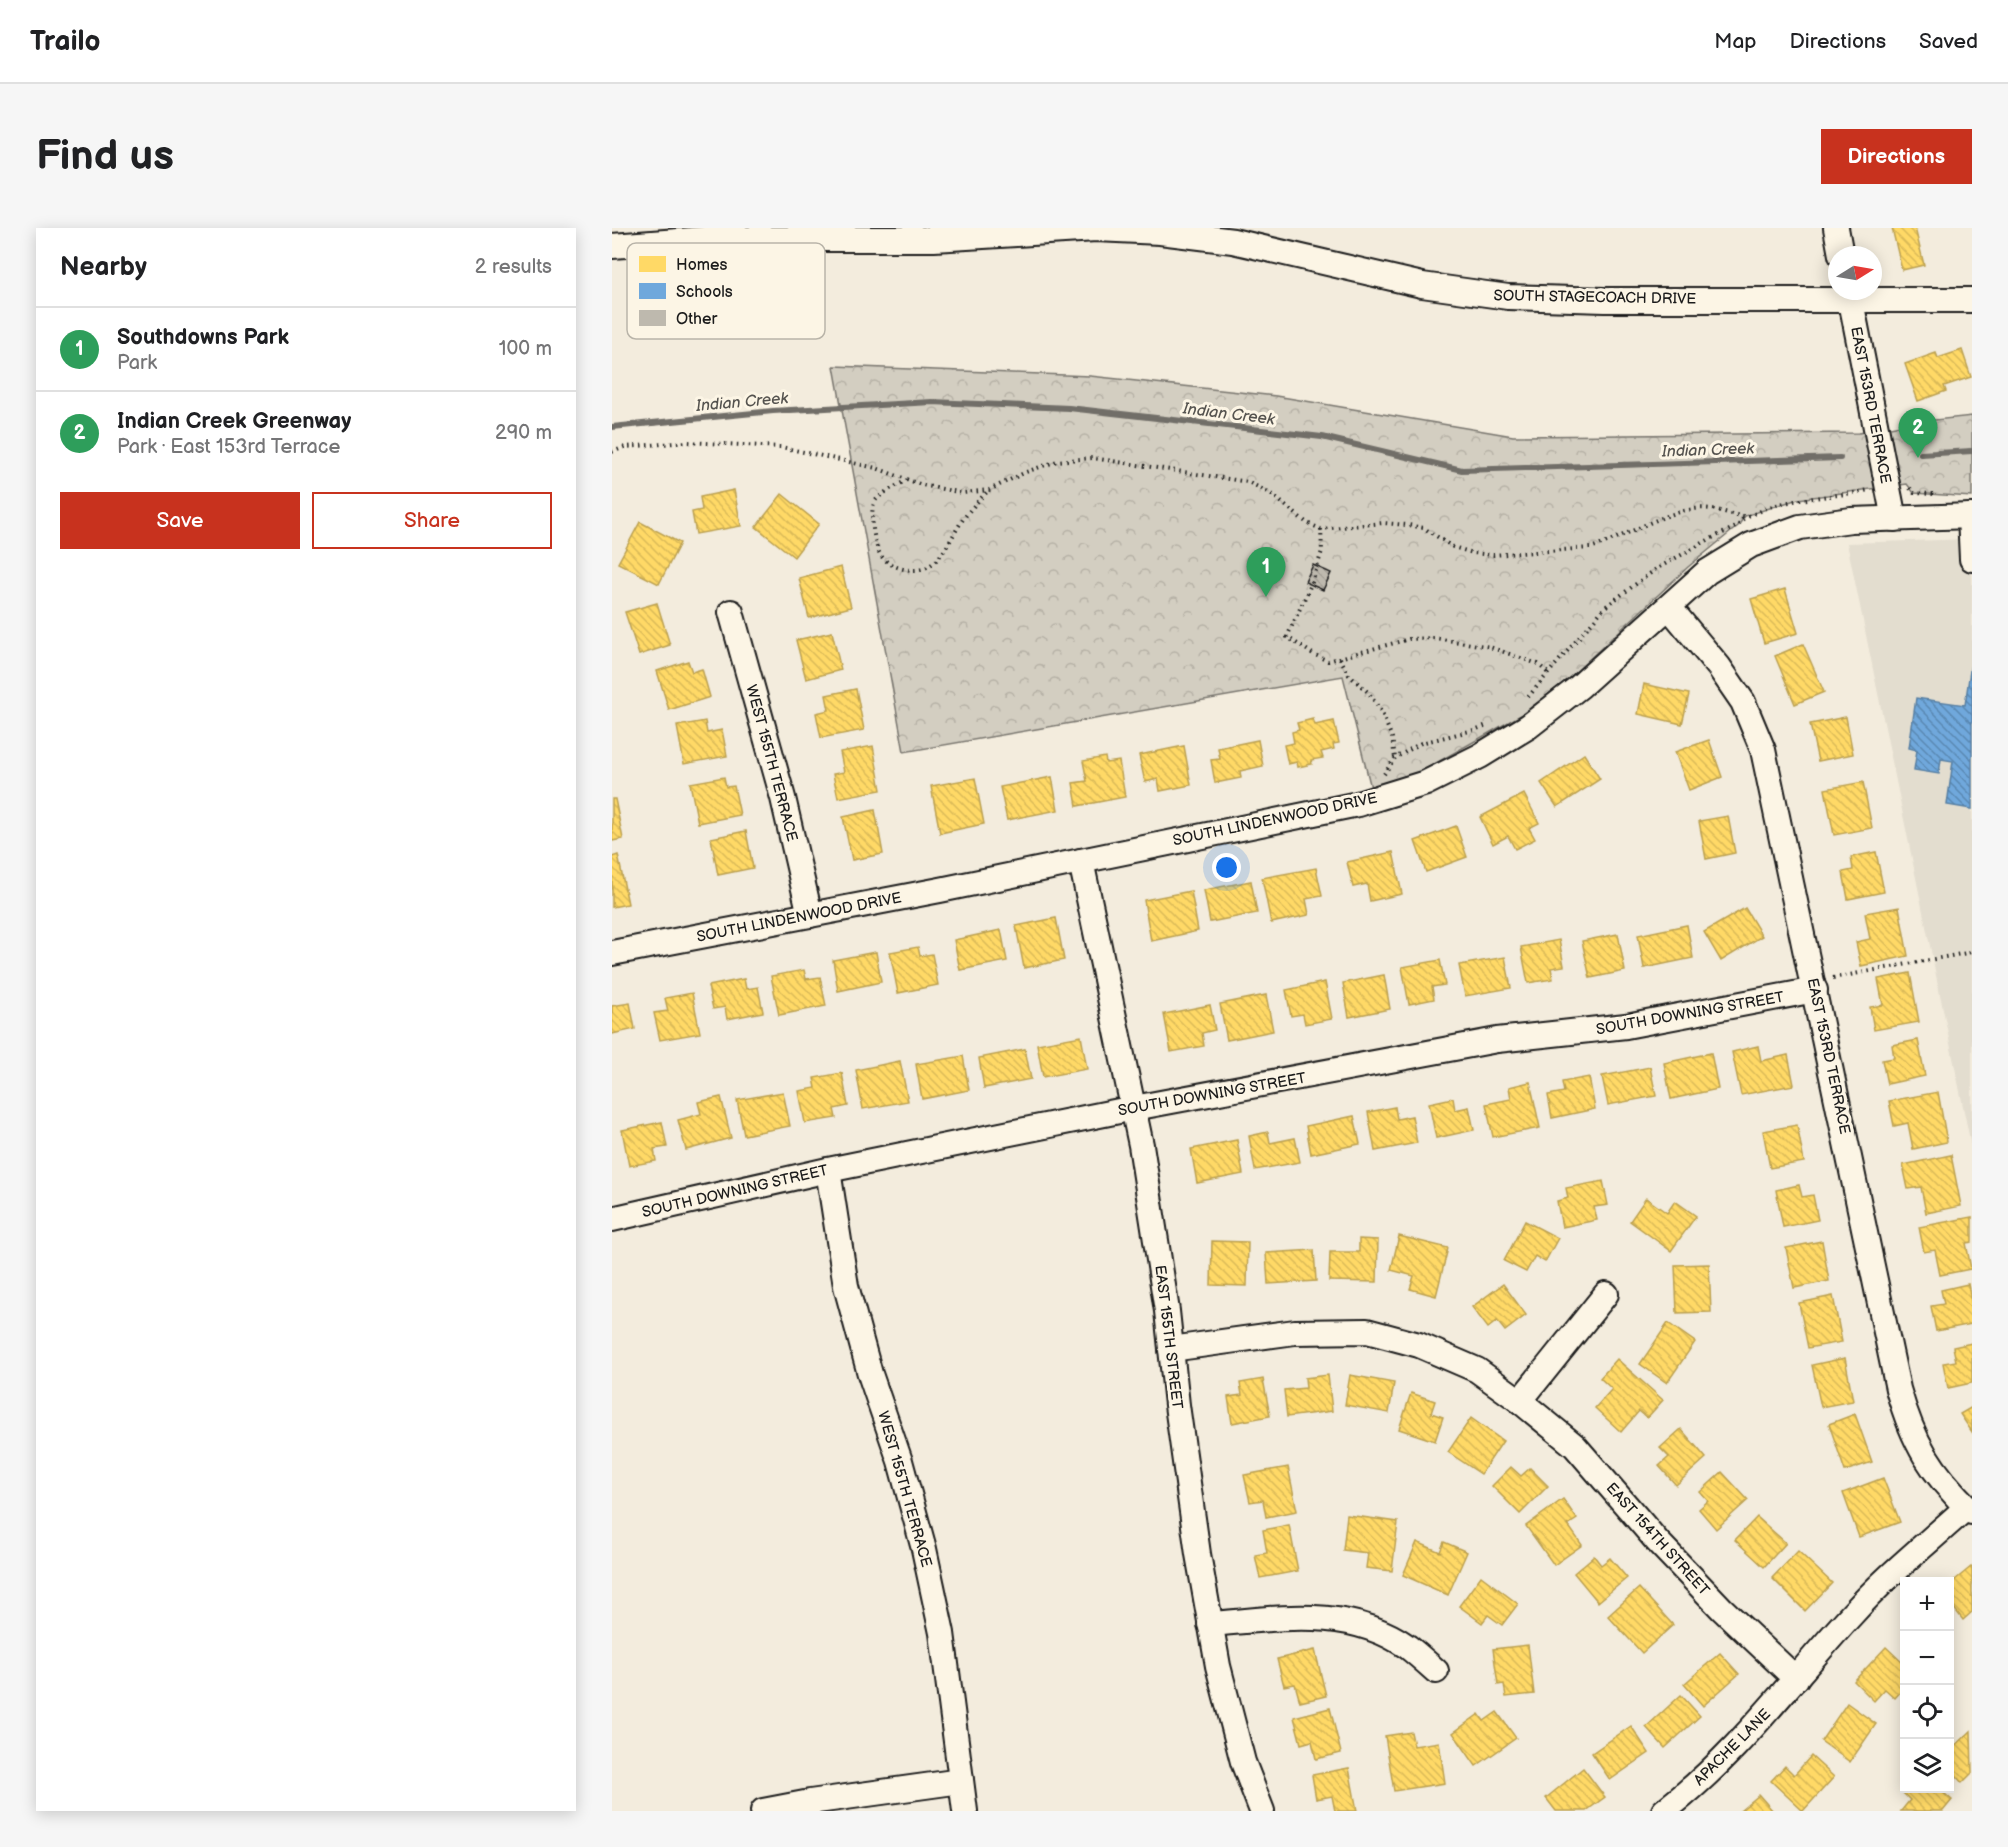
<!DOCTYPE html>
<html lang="en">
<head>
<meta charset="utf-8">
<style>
  body { margin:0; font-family:"Balsamiq Sans",sans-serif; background:#f6f6f6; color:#202124 }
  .controls { position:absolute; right:18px; bottom:18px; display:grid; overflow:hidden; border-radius:0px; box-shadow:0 3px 15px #0003 }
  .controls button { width:54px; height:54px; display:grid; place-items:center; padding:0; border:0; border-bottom:2px solid #e0e0e0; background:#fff; color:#202124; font:30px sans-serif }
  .compass { position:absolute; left:1216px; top:18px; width:54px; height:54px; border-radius:50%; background:#fff; box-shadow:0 3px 15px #0003; rotate:79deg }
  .you { position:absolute; left:615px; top:640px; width:21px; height:21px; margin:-15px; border:4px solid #fff; border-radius:50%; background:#1a73e8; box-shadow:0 0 0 9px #1a73e833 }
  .badge { display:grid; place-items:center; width:39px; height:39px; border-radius:50%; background:#c8321e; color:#fff; font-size:20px; font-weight:700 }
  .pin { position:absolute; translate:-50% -50px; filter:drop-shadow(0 2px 3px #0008) }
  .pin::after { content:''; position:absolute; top:32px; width:21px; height:18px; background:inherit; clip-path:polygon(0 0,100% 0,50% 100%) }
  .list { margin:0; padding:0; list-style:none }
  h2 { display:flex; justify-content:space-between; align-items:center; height:78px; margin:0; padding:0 24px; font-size:26px }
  h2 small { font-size:20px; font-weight:400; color:#757577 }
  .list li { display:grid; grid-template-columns:39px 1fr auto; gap:18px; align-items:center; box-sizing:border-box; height:84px; padding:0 24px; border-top:2px solid #e0e0e0 }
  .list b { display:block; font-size:22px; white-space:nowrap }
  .list p { margin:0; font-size:20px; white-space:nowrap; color:#757577 }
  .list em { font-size:20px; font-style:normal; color:#757577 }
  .actions { display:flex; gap:12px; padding:18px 24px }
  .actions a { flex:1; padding:14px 0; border:2px solid #c8321e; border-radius:0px; text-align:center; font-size:21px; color:#c8321e }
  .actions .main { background:#c8321e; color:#fff }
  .icon { flex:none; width:33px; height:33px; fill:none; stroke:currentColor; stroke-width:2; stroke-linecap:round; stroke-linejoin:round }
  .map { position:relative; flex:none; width:1360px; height:1583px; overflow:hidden; border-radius:0px }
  header { display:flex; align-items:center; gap:36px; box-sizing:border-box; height:84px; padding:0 30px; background:#fff; border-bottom:2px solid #e0e0e0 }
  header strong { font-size:28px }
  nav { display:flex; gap:33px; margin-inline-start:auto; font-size:21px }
  .intro { display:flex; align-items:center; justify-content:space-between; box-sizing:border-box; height:144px; padding:0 36px }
  h1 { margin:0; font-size:42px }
  .button { padding:15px 27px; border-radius:0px; background:#c8321e; color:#fff; font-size:21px; font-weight:700 }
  main { display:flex; gap:36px; padding:0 36px }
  aside { flex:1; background:#fff; border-radius:0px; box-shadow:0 3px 15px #0003 }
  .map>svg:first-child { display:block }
</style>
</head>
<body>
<header>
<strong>Trailo</strong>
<nav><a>Map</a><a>Directions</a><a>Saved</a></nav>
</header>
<div class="intro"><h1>Find us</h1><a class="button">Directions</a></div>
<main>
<aside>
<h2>Nearby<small>2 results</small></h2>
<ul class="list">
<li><span class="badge" style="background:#2e9e5b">1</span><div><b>Southdowns Park</b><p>Park</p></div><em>100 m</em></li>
<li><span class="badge" style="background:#2e9e5b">2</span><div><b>Indian Creek Greenway</b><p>Park · East 153rd Terrace</p></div><em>290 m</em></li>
</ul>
<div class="actions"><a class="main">Save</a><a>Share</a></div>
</aside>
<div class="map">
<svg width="1360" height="1583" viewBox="0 0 1360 1583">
  <defs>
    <pattern id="park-crowns" width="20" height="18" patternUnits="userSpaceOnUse" patternTransform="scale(1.5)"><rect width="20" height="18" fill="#d3cec1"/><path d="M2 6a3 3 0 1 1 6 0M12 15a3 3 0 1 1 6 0" fill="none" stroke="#b5b0a5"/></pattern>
    <pattern id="homes-back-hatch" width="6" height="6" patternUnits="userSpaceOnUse" patternTransform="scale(1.5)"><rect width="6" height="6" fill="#ffd966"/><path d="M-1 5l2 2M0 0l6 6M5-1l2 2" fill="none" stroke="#daba58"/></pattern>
    <pattern id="schools-back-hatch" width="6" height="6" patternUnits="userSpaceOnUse" patternTransform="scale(1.5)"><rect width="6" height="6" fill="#6fa8dc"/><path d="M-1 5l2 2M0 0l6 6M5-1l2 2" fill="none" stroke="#5a88b2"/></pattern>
    <pattern id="building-back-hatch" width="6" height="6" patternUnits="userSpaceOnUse" patternTransform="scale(1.5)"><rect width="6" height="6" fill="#beb9ae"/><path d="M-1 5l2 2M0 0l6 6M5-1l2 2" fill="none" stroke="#a39e95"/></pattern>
  </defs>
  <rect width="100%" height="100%" fill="#f3ecdd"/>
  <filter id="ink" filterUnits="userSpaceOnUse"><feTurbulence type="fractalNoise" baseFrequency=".0167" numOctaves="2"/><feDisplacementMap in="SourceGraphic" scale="12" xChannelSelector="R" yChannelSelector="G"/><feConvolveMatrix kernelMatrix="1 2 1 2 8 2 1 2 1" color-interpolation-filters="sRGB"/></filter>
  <g filter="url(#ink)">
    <polygon fill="#e3ddcf" points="1360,311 1360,922 1235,315"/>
    <polygon fill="url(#park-crowns)" stroke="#78756e" stroke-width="1.5" points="222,138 478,148 664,168 901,208 1247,205 1304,194 1360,188 1360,269 1302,265 1295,256 1186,271 1133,288 1126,298 1076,339 955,452 909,487 808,544 759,560 731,448 292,524"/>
    <g fill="url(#homes-back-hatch)" stroke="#bba050" stroke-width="1.5">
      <polygon points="1280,0 1303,0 1312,37 1290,42"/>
      <polygon points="1350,122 1359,149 1332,158 1334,163 1306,173 1293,136 1324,125 1326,130"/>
      <polygon points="122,262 129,298 84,306 80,284 90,282 88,269"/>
      <polygon points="170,266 207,296 182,329 144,299"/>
      <polygon points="28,294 68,315 47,356 6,335"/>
      <polygon points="229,339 239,379 197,390 187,350"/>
      <polygon points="1173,361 1186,405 1152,415 1139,371"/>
      <polygon points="45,375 58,417 27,427 13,384"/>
      <polygon points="220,404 229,442 194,451 184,412"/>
      <polygon points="1191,416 1212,464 1183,476 1163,428"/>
      <polygon points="76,433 80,444 90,441 98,469 57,482 45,443"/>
      <polygon points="1032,456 1077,466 1070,496 1026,486"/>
      <polygon points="244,461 252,502 209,510 204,485 217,482 214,467"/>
      <polygon points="1234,489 1241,526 1206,533 1198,496"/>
      <polygon points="701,491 703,497 722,493 727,515 721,516 722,521 709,524 711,530 699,532 700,536 686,539 685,534 676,536 672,517 682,515 680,504 687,502 685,495"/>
      <polygon points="93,493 95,505 110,502 115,528 72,536 65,498"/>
      <polygon points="646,512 651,538 628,543 629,550 603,555 599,532 608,531 606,520"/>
      <polygon points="1097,512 1110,549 1077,562 1063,524"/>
      <polygon points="261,518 269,562 226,570 221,546 232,544 228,524"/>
      <polygon points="572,518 579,557 548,563 546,551 533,554 527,527"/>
      <polygon points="972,526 988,551 945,579 929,555"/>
      <polygon points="493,529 494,535 507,533 513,569 465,578 461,555 475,553 471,533"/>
      <polygon points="112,549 114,559 122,558 128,587 86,595 78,555"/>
      <polygon points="440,549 446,582 395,592 388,559"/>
      <polygon points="363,550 372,596 328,605 319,558"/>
      <polygon points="1251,554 1260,600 1222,607 1213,561"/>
      <polygon points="912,566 927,595 917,600 923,611 903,621 896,608 881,616 868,589"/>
      <polygon points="0,571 3,571 11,611 0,613"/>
      <polygon points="263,582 271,626 240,632 231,589"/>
      <polygon points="1116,588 1123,625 1094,631 1087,593"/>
      <polygon points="844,598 855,629 814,644 803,613"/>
      <polygon points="134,603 141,640 106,647 99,610"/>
      <polygon points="781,624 790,666 758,673 755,656 741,659 735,634"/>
      <polygon points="1264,624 1272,664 1236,671 1231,644 1241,642 1239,629"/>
      <polygon points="6,627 16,676 0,679 0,629"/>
      <polygon points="704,640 710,668 694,671 697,687 659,695 650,650"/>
      <polygon points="639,653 645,685 598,694 592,662"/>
      <polygon points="579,663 586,703 539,713 532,672"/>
      <polygon points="1287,679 1296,728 1249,738 1244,714 1258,711 1253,685"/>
      <polygon points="1133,680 1150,708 1109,733 1092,704"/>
      <polygon points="444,690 452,732 412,740 404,698"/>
      <polygon points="1075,697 1081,730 1032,740 1026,707"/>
      <polygon points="389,702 395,733 348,742 342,712"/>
      <polygon points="1006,706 1013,743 978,750 970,713"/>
      <polygon points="947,712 952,738 939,740 941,751 916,755 909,719"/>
      <polygon points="306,719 308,728 320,726 326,757 286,765 278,724"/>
      <polygon points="264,724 269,754 226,763 221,732"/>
      <polygon points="893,729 899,760 853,768 847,737"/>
      <polygon points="828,732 833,757 820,759 822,771 797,776 790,739"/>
      <polygon points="192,742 194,751 208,749 214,778 167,787 159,748"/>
      <polygon points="1298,745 1307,794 1262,802 1258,779 1271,777 1266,751"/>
      <polygon points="772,747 778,781 737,789 731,755"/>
      <polygon points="132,751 134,761 146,759 151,784 115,791 113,779 101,781 96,758"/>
      <polygon points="713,754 720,791 693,796 691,786 679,788 674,762"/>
      <polygon points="80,765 88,805 48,812 42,785 56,783 53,770"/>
      <polygon points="654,767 661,803 615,812 608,776"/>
      <polygon points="18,775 23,801 0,806 0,778"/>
      <polygon points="598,777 603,802 590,805 592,818 559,824 552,786"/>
      <polygon points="469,808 475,841 431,849 425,816"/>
      <polygon points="1306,812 1313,848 1275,856 1270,832 1282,830 1280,817"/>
      <polygon points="1146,818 1149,833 1176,827 1182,857 1129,867 1120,824"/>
      <polygon points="413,821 419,851 372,860 367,830"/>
      <polygon points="1099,825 1106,861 1059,871 1052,835"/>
      <polygon points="351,828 357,862 310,871 304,836"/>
      <polygon points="288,833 296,873 251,881 244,842"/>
      <polygon points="1038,839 1044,868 996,877 990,848"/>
      <polygon points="230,845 236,878 222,881 224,890 193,895 187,863 204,860 202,850"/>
      <polygon points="977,849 983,881 940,890 936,867 952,864 950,854"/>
      <polygon points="918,854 928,900 881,909 874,876 899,871 897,859"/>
      <polygon points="171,864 178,898 132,907 125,872"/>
      <polygon points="1326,864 1335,914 1301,921 1296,895 1282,898 1277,873"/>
      <polygon points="109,869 119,910 74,922 66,892 89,886 86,874"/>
      <polygon points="841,870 843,882 857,879 862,902 824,910 817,875"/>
      <polygon points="783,879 785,891 800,888 805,915 763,923 756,884"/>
      <polygon points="742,888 748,916 699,926 694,898"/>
      <polygon points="50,894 55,919 42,921 44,933 17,938 10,902"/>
      <polygon points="1185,897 1192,934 1158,940 1151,903"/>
      <polygon points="656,904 658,915 683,910 688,934 643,942 637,908"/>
      <polygon points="625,912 631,946 585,955 579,921"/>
      <polygon points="1339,927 1349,978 1314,985 1309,959 1296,961 1291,937"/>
      <polygon points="991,953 996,977 982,979 985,992 950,999 945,973 956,970 954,960"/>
      <polygon points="1187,957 1190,969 1201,967 1206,992 1171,999 1164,962"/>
      <polygon points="1034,970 1055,985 1063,973 1084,988 1059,1023 1018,993"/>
      <polygon points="1360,989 1360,1014 1354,1015 1359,1041 1328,1047 1323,1022 1312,1024 1307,999"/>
      <polygon points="913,993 946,1010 933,1034 923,1028 914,1044 892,1033"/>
      <polygon points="787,1008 836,1020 824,1068 798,1061 802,1048 779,1042"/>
      <polygon points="747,1011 766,1012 765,1054 717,1053 718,1024 747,1024"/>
      <polygon points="600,1013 636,1014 635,1058 599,1057"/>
      <polygon points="1210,1013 1217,1053 1182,1060 1174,1020"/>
      <polygon points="702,1022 704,1053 656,1056 654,1025"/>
      <polygon points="1097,1036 1099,1084 1065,1085 1063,1037"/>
      <polygon points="891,1056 914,1087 893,1103 885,1093 876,1100 860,1079"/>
      <polygon points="1356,1056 1360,1078 1360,1096 1324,1103 1319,1078 1332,1076 1329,1062"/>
      <polygon points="1221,1068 1230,1114 1196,1120 1187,1075"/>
      <polygon points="1056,1095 1083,1114 1055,1155 1028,1136"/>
      <polygon points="1360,1115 1360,1155 1336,1160 1331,1135 1344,1133 1341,1119"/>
      <polygon points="1233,1130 1241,1173 1209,1179 1200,1137"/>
      <polygon points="1005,1131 1051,1172 1035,1190 1027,1183 1009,1204 983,1180 1000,1161 988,1150"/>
      <polygon points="716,1147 720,1183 675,1189 672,1162 694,1160 693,1150"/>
      <polygon points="738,1147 782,1155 777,1185 733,1177"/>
      <polygon points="651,1151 658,1188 620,1195 616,1169 630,1167 628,1155"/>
      <polygon points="799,1165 823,1173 819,1185 831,1189 823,1213 787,1201"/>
      <polygon points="1360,1179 1360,1204 1348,1186"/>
      <polygon points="1243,1186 1260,1234 1233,1243 1217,1196"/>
      <polygon points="859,1190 891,1213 869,1246 836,1224"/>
      <polygon points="1069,1201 1094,1230 1064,1257 1047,1238 1057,1229 1048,1220"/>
      <polygon points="676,1239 685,1283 654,1289 651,1272 638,1274 632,1247"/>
      <polygon points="899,1239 909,1248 918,1240 936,1258 908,1286 880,1258"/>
      <polygon points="1110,1244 1136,1272 1104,1301 1087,1281 1096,1273 1088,1264"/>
      <polygon points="1271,1250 1288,1294 1247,1309 1231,1265"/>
      <polygon points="951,1271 965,1291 956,1297 970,1317 942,1337 914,1298"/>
      <polygon points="735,1287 786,1294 780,1343 754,1340 756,1325 731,1322"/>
      <polygon points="1145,1289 1174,1315 1152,1339 1123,1312"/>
      <polygon points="677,1297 686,1343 648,1350 643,1327 655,1325 651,1302"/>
      <polygon points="805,1314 828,1324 832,1314 855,1324 836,1367 791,1347"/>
      <polygon points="1186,1323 1220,1355 1193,1383 1160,1350"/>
      <polygon points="982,1328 989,1337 998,1330 1015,1350 986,1374 962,1345"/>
      <polygon points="1360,1338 1360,1384 1351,1392 1338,1375 1338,1356"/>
      <polygon points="869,1348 906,1376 890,1397 876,1387 870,1395 847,1378"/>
      <polygon points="1027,1360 1061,1397 1030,1425 996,1388"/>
      <polygon points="916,1417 922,1466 894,1469 892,1456 886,1457 881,1421"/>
      <polygon points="1274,1419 1292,1436 1292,1460 1283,1470 1273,1461 1262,1473 1242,1453"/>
      <polygon points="703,1422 714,1468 688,1474 683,1456 672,1458 665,1431"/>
      <polygon points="1108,1425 1127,1446 1091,1478 1072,1456"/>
      <polygon points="1069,1467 1088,1488 1053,1520 1034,1499"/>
      <polygon points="1235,1475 1264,1496 1238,1534 1209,1513"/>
      <polygon points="718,1480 729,1525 704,1531 700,1513 689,1516 682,1489"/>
      <polygon points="885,1484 904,1510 864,1538 841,1505 867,1486 872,1493"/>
      <polygon points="1019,1498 1037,1525 998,1552 980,1525"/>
      <polygon points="1359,1503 1360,1545 1350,1555 1338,1541 1338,1523"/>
      <polygon points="799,1504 802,1518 827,1514 833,1555 782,1563 773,1508"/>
      <polygon points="1199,1528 1222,1549 1191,1583 1159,1553 1173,1538 1182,1547"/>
      <polygon points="737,1540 745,1583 723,1583 720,1568 704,1571 700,1547"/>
      <polygon points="971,1540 993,1569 974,1583 944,1583 934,1570"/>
      <polygon points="1295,1560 1326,1560 1340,1572 1331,1583 1289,1583 1298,1572 1291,1565"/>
      <polygon points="1147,1567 1161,1583 1128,1583"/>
    </g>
    <polygon fill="url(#schools-back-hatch)" stroke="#567ea2" stroke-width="1.5" points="1360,429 1360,581 1335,577 1341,533 1329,531 1327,546 1302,542 1305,522 1297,520 1304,470 1353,477"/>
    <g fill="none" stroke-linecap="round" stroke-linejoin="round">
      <g stroke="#716e68" stroke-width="6">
        <polyline points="0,199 161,183 320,174 457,180 710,209 850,242 1228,230"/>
        <polyline points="1309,226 1360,223"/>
      </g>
    </g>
    <polygon fill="url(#building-back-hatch)" stroke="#1c1c1c" stroke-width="1.5" points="701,337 719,345 711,362 693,354"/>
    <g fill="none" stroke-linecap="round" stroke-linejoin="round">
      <defs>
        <g id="minor">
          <polyline points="1224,0 1229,27"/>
          <polyline points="0,18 93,11 322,11 484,1 548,4 621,13 810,57 896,69 993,72 1360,72"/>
          <polyline points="1237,63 1282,291"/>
          <polyline points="1358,288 1360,331"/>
          <path d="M1057 379 1107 439 1131 474 1151 522 1286 1161C1301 1214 1319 1245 1360 1284"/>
          <polyline points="119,384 171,570 198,687"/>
          <polyline points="469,633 529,917 555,1083 565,1177 586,1326 606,1438 631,1534 650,1583"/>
          <polyline points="0,725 328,662 746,576 814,555 868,528 917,498 967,459 1095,344 1139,317 1188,299 1239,292 1360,288"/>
          <polyline points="216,942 234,1058 258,1146 288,1233 312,1321 330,1405 353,1583"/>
          <polyline points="0,991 216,942 522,880 885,812 1014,798 1203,762"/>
          <polyline points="559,1121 683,1104 755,1103 807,1117 865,1142 908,1173 963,1218 1045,1313 1110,1381 1184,1451"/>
          <polyline points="908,1173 994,1066"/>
          <path d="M598 1396C666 1391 736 1377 796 1419 805 1426 815 1435 824 1443"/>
          <polyline points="151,1583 198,1574 349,1553"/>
          <path d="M1052 1583C1127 1525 1178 1453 1241 1385 1276 1346 1317 1314 1355 1279"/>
        </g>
      </defs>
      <use href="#minor" stroke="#1c1c1c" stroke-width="28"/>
      <g stroke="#1c1c1c" stroke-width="4" stroke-dasharray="1.5 4.5" stroke-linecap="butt">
        <path d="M0 224 13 219 75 214 169 219 264 240 310 257 351 265 377 262 414 244 445 233 481 230 636 254 658 265 695 295 709 301 771 295 796 297 812 300 841 319 861 325 881 327 978 320C1014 309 1044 287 1082 281 1102 278 1113 286 1131 288 1139 289 1150 282 1157 279 1190 269 1224 269 1257 262"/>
        <path d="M295 252C285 258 272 263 264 272 256 281 262 316 268 326 276 340 303 347 317 338 333 328 341 305 352 290 359 280 368 271 377 262"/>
        <polyline points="1298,260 1302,265 1321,266"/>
        <polyline points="709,301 710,323 701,352 675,409 701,426 716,433 797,411 823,410 878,419 926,436 936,445"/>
        <polyline points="728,430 737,447 757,465 770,485 780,510 783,530"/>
        <polyline points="916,469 993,379 1044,341 1098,311 1126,298 1133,288"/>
        <polyline points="772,546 783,530 809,515 862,502 875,497"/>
        <polyline points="1221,750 1360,724"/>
      </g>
      <use href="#minor" stroke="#fcf5e5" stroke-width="24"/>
    </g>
  </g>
  <g text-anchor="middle" stroke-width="6" stroke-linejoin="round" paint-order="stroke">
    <g font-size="15" fill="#1c1c1c" stroke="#fcf5e5">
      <text transform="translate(983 69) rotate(1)" y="5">SOUTH STAGECOACH DRIVE</text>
      <text transform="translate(1259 177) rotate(79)" y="5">EAST 153RD TERRACE</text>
      <text transform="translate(160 535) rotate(75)" y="5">WEST 155TH TERRACE</text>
      <text transform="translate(663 591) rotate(-12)" y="5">SOUTH LINDENWOOD DRIVE</text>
      <text transform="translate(187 689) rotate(-11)" y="5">SOUTH LINDENWOOD DRIVE</text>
      <text transform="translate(1078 785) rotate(-10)" y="5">SOUTH DOWNING STREET</text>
      <text transform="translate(1217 828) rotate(78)" y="5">EAST 153RD TERRACE</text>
      <text transform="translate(600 866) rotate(-10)" y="5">SOUTH DOWNING STREET</text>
      <text transform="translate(123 963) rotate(-13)" y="5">SOUTH DOWNING STREET</text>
      <text transform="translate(557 1109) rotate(83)" y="5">EAST 155TH STREET</text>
      <text transform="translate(293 1261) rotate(74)" y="5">WEST 155TH TERRACE</text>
      <text transform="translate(1046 1311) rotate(48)" y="5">EAST 154TH STREET</text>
      <text transform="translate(1120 1519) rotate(-45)" y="5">APACHE LANE</text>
    </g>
    <g font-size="16" font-style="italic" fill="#55534f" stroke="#fcf5e5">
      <text transform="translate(130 173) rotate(-5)" y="6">Indian Creek</text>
      <text transform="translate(617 185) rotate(7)" y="6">Indian Creek</text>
      <text transform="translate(1096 221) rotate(-2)" y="6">Indian Creek</text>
    </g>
  </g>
  <rect x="15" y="15" width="198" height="96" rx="9" fill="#fcf5e5" stroke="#b9b4a9" stroke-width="1.5"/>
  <rect x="27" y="28" width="27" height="16" fill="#ffd966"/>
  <rect x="27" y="55" width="27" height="16" fill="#6fa8dc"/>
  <rect x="27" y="82" width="27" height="16" fill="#beb9ae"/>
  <g font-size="16" fill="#1c1c1c">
    <text x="64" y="42">Homes</text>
    <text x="64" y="69">Schools</text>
    <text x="64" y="96">Other</text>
  </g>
</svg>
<div class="controls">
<button>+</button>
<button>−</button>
<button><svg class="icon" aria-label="locate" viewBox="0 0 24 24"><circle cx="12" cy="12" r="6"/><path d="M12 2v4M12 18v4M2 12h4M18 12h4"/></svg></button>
<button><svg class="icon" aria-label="layers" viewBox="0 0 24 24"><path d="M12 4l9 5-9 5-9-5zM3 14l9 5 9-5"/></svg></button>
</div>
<svg class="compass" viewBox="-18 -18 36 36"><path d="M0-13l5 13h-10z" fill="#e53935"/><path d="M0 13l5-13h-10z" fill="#757577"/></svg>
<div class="you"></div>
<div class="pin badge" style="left:654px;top:369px;background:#2e9e5b">1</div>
<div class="pin badge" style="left:1306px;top:230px;background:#2e9e5b">2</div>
</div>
</main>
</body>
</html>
